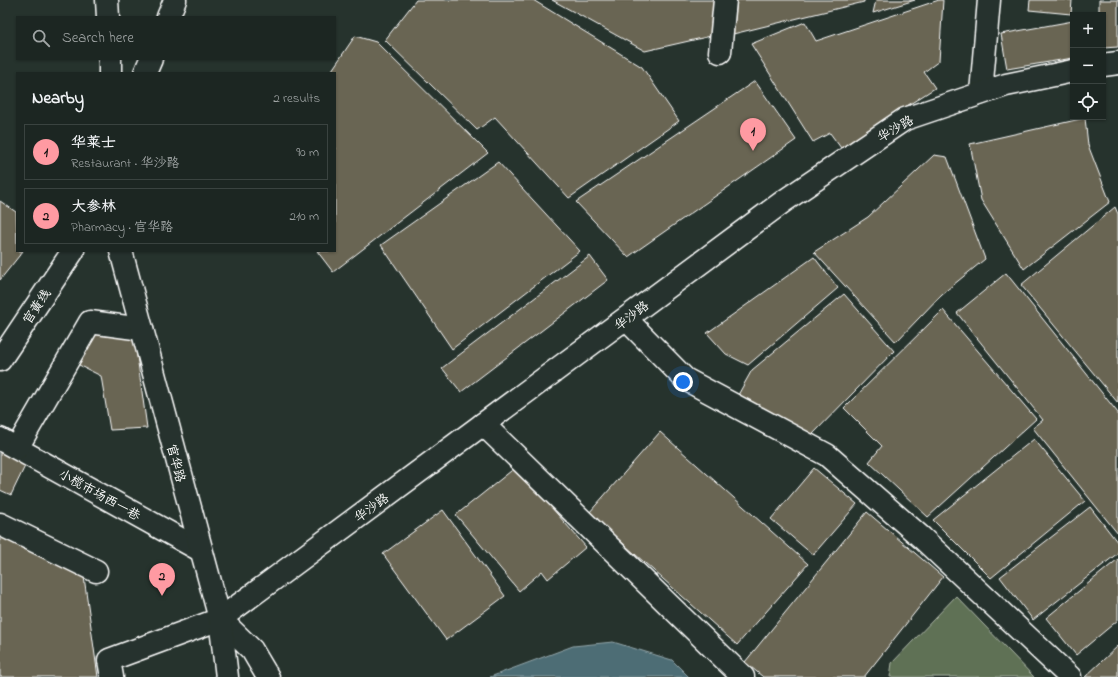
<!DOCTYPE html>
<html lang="en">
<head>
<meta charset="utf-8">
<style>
  body { margin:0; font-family:"Indie Flower","LXGW WenKai TC",sans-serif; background:#29322f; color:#f1f3f6 }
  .controls { position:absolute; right:12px; top:12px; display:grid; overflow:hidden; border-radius:0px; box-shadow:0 1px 3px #0004 }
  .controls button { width:36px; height:36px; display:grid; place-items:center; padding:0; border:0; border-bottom:1px solid #3a4340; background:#1c2622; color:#f1f3f6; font:20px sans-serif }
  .you { position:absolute; left:683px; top:382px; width:14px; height:14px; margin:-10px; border:3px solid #fff; border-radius:50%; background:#1a73e8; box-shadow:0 0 0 6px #1a73e833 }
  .badge { display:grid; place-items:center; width:26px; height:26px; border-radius:50%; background:#ff9aa2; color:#111; font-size:13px; font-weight:700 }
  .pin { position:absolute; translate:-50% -33px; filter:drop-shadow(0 1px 2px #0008) }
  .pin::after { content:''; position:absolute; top:21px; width:14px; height:12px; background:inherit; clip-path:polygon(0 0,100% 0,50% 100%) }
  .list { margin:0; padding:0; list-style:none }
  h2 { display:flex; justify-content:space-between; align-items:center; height:52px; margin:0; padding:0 16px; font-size:17px }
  h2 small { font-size:13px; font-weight:400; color:#a0a5a5 }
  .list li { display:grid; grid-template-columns:26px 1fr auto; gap:12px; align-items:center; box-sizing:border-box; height:56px; margin:0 8px 8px; padding:0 8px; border:1px solid #3a4340; border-radius:0px }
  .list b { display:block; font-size:15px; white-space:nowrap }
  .list p { margin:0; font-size:13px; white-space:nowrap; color:#a0a5a5 }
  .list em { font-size:13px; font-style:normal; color:#a0a5a5 }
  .icon { flex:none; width:22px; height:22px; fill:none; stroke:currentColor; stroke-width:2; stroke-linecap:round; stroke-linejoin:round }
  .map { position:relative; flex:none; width:1118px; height:677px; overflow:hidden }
  .search { position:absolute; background:#1c2622; box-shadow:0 1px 3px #0004; left:16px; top:16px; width:320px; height:44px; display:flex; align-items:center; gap:10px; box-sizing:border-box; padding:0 14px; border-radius:0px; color:#a0a5a5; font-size:15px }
  .panel { position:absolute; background:#1c2622; box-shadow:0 1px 3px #0004; left:16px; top:72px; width:320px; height:180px; border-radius:0px }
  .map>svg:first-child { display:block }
</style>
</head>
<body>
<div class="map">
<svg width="1118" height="677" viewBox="0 0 1118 677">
  <rect width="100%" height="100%" fill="#26332d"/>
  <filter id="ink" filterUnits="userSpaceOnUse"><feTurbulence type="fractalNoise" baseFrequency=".025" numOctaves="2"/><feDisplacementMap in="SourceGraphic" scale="8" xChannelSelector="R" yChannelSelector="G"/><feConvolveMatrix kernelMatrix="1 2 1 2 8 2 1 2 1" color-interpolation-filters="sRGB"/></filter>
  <g filter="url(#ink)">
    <polygon fill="#5f7154" stroke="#afb8aa" points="956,596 1034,677 890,677 892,663"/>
    <polygon fill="#4d6d74" stroke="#94a7ac" points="613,642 672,660 689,677 490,677 573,646"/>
    <g fill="#696552" stroke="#fff">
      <polygon points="416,0 533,0 642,67 679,121 569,198 495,117 477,130 385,40"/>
      <polygon points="552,0 716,0 711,36 645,51"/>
      <polygon points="737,0 864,0 864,2 733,34"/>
      <polygon points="876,0 915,0 873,13"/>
      <polygon points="939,0 943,0 939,61 924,72 935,88 841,148 830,133 813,142 751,44 805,22 816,41"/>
      <polygon points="1030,0 1072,0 1071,14 1029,10"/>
      <polygon points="1099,0 1118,0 1118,47 1103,48 1103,15 1099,15"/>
      <polygon points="1073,21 1073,58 1007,69 1001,34"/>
      <polygon points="355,36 376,42 488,153 333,272 317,251 335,251 335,73 330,73"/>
      <polygon points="755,81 796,140 628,257 576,202"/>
      <polygon points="1085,118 1088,145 1110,202 1024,269 981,200 970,144"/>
      <polygon points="934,155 947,157 985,259 942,294 896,342 814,252 868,217"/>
      <polygon points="498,162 580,251 452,349 381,245"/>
      <polygon points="0,201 16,212 17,251 23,251 0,280"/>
      <polygon points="1115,207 1118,214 1118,403 1021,285"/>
      <polygon points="590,256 608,280 461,392 442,368"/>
      <polygon points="814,257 838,288 748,365 726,354 707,333"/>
      <polygon points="1006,273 1118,413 1118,534 1033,428 1043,420 957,313"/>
      <polygon points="844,294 894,351 811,436 738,395 752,370"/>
      <polygon points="943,310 1036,419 928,517 869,462 882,446 844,408"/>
      <polygon points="95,331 134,334 147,428 110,430 101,376 75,363"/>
      <polygon points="660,432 808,564 737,645 589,513"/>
      <polygon points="1034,439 1085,501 991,578 933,520"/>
      <polygon points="0,452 26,464 11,495 0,490"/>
      <polygon points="516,467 586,547 548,579 542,571 519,591 456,515"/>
      <polygon points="814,468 857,504 813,555 771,519"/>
      <polygon points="1090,507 1118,543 1118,553 1033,620 1000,577"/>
      <polygon points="443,510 505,596 446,640 383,554"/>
      <polygon points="867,512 943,577 864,677 763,677 745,662"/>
      <polygon points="0,537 84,577 98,677 0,677"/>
      <polygon points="1118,559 1118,620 1076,655 1046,618"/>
      <polygon points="1118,646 1118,677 1085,677"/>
    </g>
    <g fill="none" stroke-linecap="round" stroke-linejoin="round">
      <defs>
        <g id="minor">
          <polyline points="168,17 175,0"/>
          <polyline points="720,52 725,0"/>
          <polyline points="1103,65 1118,63"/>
          <polyline points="145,73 151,59"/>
          <polyline points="981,93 989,0"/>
          <polyline points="626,319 685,379 827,455 922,538 1070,677"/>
          <polyline points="0,360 73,251"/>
          <polyline points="483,424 743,677"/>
          <polyline points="0,439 200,550"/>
          <polyline points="17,448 90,322 142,329"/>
          <polyline points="0,524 96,571"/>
          <polyline points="220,619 252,650 268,677"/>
          <polyline points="112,677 109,660 220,619 784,201 905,119 1006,85 1073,71"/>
        </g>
        <g id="major">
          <polyline points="107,0 108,17"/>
          <polyline points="110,59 110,73"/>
          <polyline points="121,251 220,619 227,677"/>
        </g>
      </defs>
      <use href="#minor" stroke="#fff" stroke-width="25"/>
      <use href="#major" stroke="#fff" stroke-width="25"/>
      <use href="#minor" stroke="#26332d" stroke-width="22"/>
      <use href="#major" stroke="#26332d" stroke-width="22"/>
    </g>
  </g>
  <g text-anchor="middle" stroke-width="3" stroke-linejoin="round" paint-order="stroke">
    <g font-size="13" fill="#fff" stroke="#26332d">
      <text transform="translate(895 128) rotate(-30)" y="5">华沙路</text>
      <text transform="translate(36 306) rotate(-56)" y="5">官黄线</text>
      <text transform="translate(631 315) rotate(-37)" y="5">华沙路</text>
      <text transform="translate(177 463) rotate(75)" y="5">官华路</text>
      <text transform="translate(100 494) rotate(29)" y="5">小榄市场西一巷</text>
      <text transform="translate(371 507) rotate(-36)" y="5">华沙路</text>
    </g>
  </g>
</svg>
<div class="controls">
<button>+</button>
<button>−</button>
<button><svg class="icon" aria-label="locate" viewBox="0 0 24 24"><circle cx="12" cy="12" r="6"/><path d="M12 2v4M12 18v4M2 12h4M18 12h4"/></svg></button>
</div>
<div class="you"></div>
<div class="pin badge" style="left:753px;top:151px">1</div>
<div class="pin badge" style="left:162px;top:596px">2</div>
<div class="search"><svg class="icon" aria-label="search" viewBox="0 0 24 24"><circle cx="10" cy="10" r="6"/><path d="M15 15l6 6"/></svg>Search here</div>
<section class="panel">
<h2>Nearby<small>2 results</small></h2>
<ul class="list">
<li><span class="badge">1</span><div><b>华莱士</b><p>Restaurant · 华沙路</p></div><em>90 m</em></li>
<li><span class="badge">2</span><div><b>大参林</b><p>Pharmacy · 官华路</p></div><em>210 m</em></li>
</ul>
</section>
</div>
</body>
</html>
